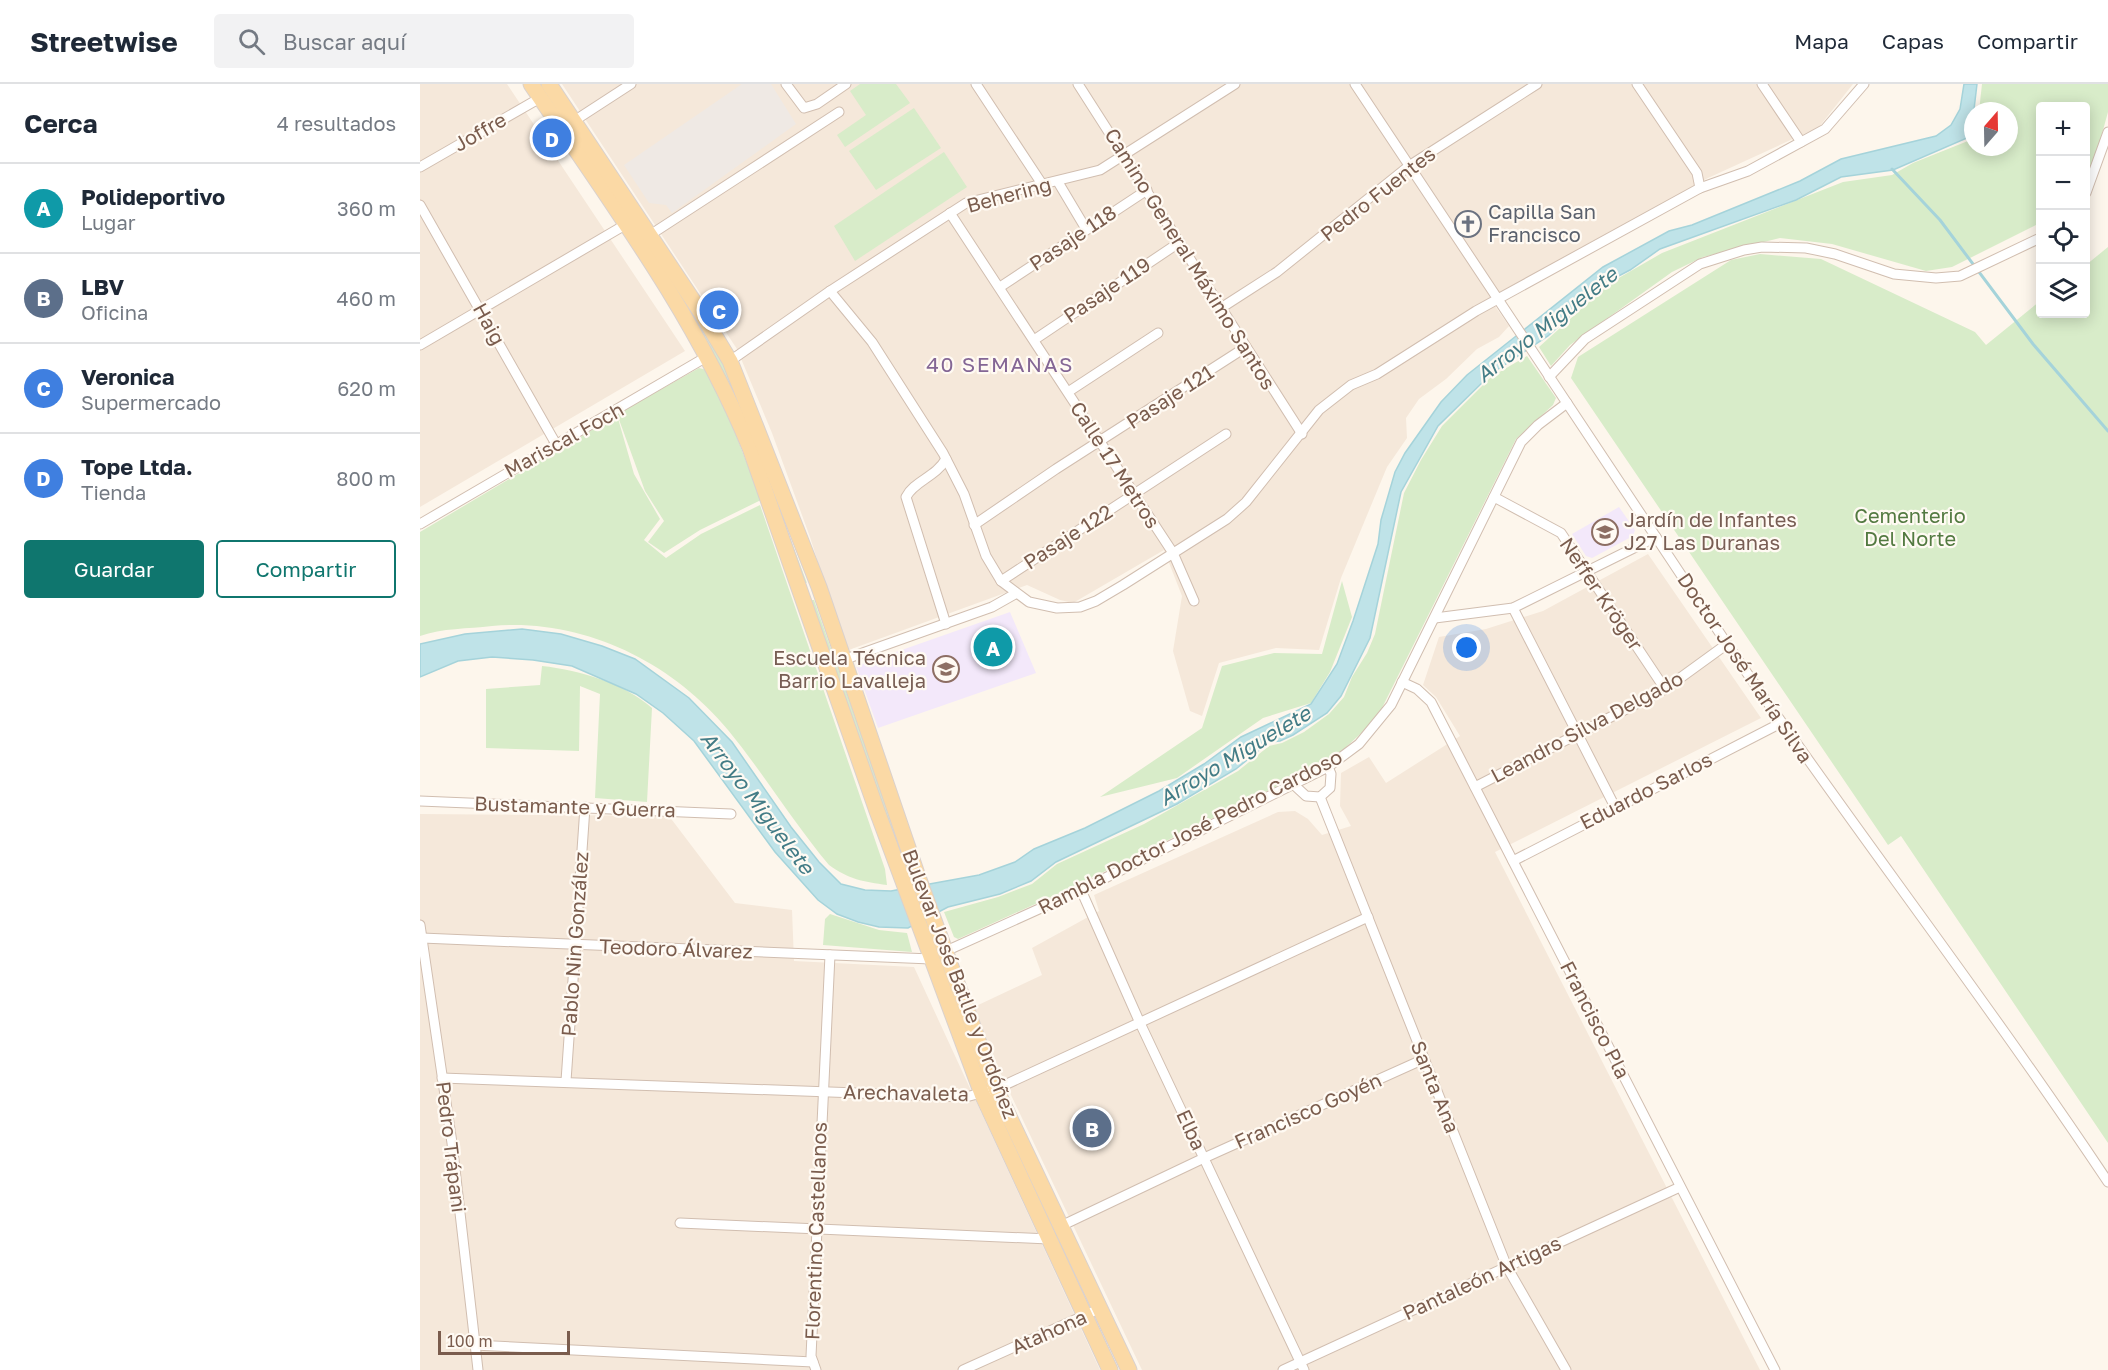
<!DOCTYPE html>
<html lang="es">
<head>
<meta charset="utf-8">
<style>
  body { margin:0; font-family:"Golos Text",sans-serif; background:#f2f2f3; color:#1f2937 }
  .controls { position:absolute; right:18px; top:18px; display:grid; overflow:hidden; border-radius:6px; box-shadow:0 3px 15px #0003 }
  .controls button { width:54px; height:54px; display:grid; place-items:center; padding:0; border:0; border-bottom:2px solid #e0e1e3; background:#fff; color:#1f2937; font:30px sans-serif }
  .compass { position:absolute; left:1544px; top:18px; width:54px; height:54px; border-radius:50%; background:#fff; box-shadow:0 3px 15px #0003; rotate:20deg }
  .scale { position:absolute; left:18px; bottom:15px; width:132px; box-sizing:border-box; padding-left:6px; border:3px solid #7a5c4d; border-top:0; font-size:16px; line-height:21px; white-space:nowrap; color:#7a5c4d; -webkit-text-stroke:4px #fffaf3; paint-order:stroke }
  .you { position:absolute; left:1047px; top:564px; width:21px; height:21px; margin:-15px; border:4px solid #fff; border-radius:50%; background:#1a73e8; box-shadow:0 0 0 9px #1a73e833 }
  .badge { display:grid; place-items:center; width:39px; height:39px; border-radius:50%; background:#0f766e; color:#fff; font-size:20px; font-weight:700 }
  .pin { position:absolute; translate:-50% -50%; border:3px solid #fff; box-shadow:0 2px 6px #0006 }
  .list { margin:0; padding:0; list-style:none }
  h2 { display:flex; justify-content:space-between; align-items:center; height:78px; margin:0; padding:0 24px; font-size:26px }
  h2 small { font-size:20px; font-weight:400; color:#747a83 }
  .list li { display:grid; grid-template-columns:39px 1fr auto; gap:18px; align-items:center; box-sizing:border-box; height:90px; padding:0 24px; border-top:2px solid #e0e1e3 }
  .list b { display:block; font-size:22px; white-space:nowrap }
  .list p { margin:0; font-size:20px; white-space:nowrap; color:#747a83 }
  .list em { font-size:20px; font-style:normal; color:#747a83 }
  .actions { display:flex; gap:12px; padding:18px 24px }
  .actions a { flex:1; padding:14px 0; border:2px solid #0f766e; border-radius:6px; text-align:center; font-size:21px; color:#0f766e }
  .actions .main { background:#0f766e; color:#fff }
  .icon { flex:none; width:33px; height:33px; fill:none; stroke:currentColor; stroke-width:2; stroke-linecap:round; stroke-linejoin:round }
  .map { position:relative; flex:none; width:1688px; height:1286px; overflow:hidden }
  header { display:flex; align-items:center; gap:36px; box-sizing:border-box; height:84px; padding:0 30px; background:#fff; border-bottom:2px solid #e0e1e3 }
  header strong { font-size:28px }
  nav { display:flex; gap:33px; margin-inline-start:auto; font-size:21px }
  .search { width:420px; height:54px; background:#f2f2f3; display:flex; align-items:center; gap:15px; box-sizing:border-box; padding:0 21px; border-radius:6px; color:#747a83; font-size:22px }
  main { display:flex }
  aside { flex:1; background:#fff }
  .map>svg:first-child { display:block }
</style>
</head>
<body>
<header>
<strong>Streetwise</strong>
<div class="search"><svg class="icon" aria-label="search" viewBox="0 0 24 24"><circle cx="10" cy="10" r="6"/><path d="M15 15l6 6"/></svg>Buscar aquí</div>
<nav><a>Mapa</a><a>Capas</a><a>Compartir</a></nav>
</header>
<main>
<aside>
<h2>Cerca<small>4 resultados</small></h2>
<ul class="list">
<li><span class="badge" style="background:#0f9aa8">A</span><div><b>Polideportivo</b><p>Lugar</p></div><em>360 m</em></li>
<li><span class="badge" style="background:#5c6f8a">B</span><div><b>LBV</b><p>Oficina</p></div><em>460 m</em></li>
<li><span class="badge" style="background:#3f7fe0">C</span><div><b>Veronica</b><p>Supermercado</p></div><em>620 m</em></li>
<li><span class="badge" style="background:#3f7fe0">D</span><div><b>Tope Ltda.</b><p>Tienda</p></div><em>800 m</em></li>
</ul>
<div class="actions"><a class="main">Guardar</a><a>Compartir</a></div>
</aside>
<div class="map">
<svg width="1688" height="1286" viewBox="0 0 1688 1286">
  <rect width="100%" height="100%" fill="#fdf6ec"/>
  <g fill="#f5e8da">
    <polygon points="0,0 87,0 265,267 0,423"/>
    <polygon points="142,0 1433,0 1399,43 1288,94 1070,215 1089,242 1079,253 1057,265 1026,295 999,315 986,334 987,354 967,383 921,494 899,566 856,564 799,579 782,632 770,627 753,567 762,512 744,466 653,519 640,516 607,501 426,567 390,453 352,349 317,265"/>
    <polygon points="1228,470 1341,634 1075,768 1340,1286 722,1286 580,988 554,923 622,891 612,864 679,827 674,811 858,728 875,727 888,735 902,751 931,742 920,722 921,689 949,673 966,699 1040,652 1016,613 1003,601 1019,553 1066,545 1123,527"/>
    <polygon points="0,730 249,732 315,819 372,826 374,877 494,883 680,1286 0,1286"/>
  </g>
  <polygon fill="#efe9e4" points="322,0 351,0 376,40 252,129 246,121 229,119 204,81"/>
  <g fill="#f3e8fa">
    <polygon points="1199,423 1215,446 1213,452 1172,474 1166,472 1152,450"/>
    <polygon points="590,528 616,589 458,644 436,582"/>
  </g>
  <g fill="#d8ecc9">
    <polygon points="440,0 476,0 490,19 425,63 417,51 446,31 430,7"/>
    <polygon points="1562,0 1688,0 1688,28 1666,108 1666,22 1620,22 1620,139 1532,183 1506,187 1412,160 1360,154 1283,173 1252,188 1150,261 1131,282 1119,263 1190,199 1242,169 1423,98 1472,91 1493,79 1548,57 1553,52 1553,63 1589,63 1589,27 1559,27"/>
    <polygon points="494,24 521,64 456,106 429,67"/>
    <polygon points="524,68 547,103 435,177 414,142"/>
    <polygon points="215,143 266,215 306,284 387,499 384,498 359,429"/>
    <polygon points="1688,163 1688,1059 1481,752 1468,761 1151,294 1158,273 1311,176 1340,170 1401,175 1555,248 1566,261 1620,217 1620,230 1666,230 1666,181"/>
    <polygon points="1107,272 1136,314 1133,321 1096,355 959,630 950,641 924,665 904,679 655,802 538,855 534,853 524,828 578,813 612,800 637,780 724,740 818,687 849,662 862,659 884,648 909,630 924,613 932,593 947,569 955,550 984,409 1001,376 1022,342 1071,293"/>
    <polygon points="279,284 287,286 309,333 341,416 280,446 244,469 228,458 244,437 225,407 197,330"/>
    <path d="M197 331 214 390 240 435 224 456 246 474 281 450 340 421 465 785 467 801C444 798 428 795 409 781 373 738 344 690 308 646 251 577 162 534 72 542 48 545 22 544 0 552V448Z"/>
    <polygon points="922,497 932,533 910,588 891,619 843,634 757,694 680,713 782,644 802,582 854,569 902,570"/>
    <polygon points="391,516 394,516 492,796 489,798"/>
    <path d="M122 582C159 586 204 599 232 624L227 718 175 714 180 610 160 602 159 667 66 664V605L120 601Z"/>
    <polygon points="410,830 459,846 487,849 492,868 403,861 405,835"/>
  </g>
  <polygon fill="#bfe3e8" stroke="#a5d3da" stroke-width="1.5" points="1544,0 1557,0 1552,42 1547,54 1473,86 1421,93 1376,116 1240,165 1210,186 1189,197 1128,252 1072,289 1018,342 981,408 950,554 921,612 907,629 873,651 860,657 849,658 816,685 757,720 636,778 611,797 580,810 528,823 488,844 459,843 438,838 417,830 398,816 355,768 274,657 243,629 216,610 152,582 113,576 72,573 38,577 0,593 0,560 45,550 102,545 141,550 182,562 215,575 269,614 312,658 371,743 399,778 421,800 445,806 471,807 559,791 595,778 614,765 665,744 739,707 784,680 821,653 891,620 917,580 933,537 958,460 961,436 975,388 985,369 1021,318 1047,291 1183,183 1249,147 1272,141 1380,97 1421,75 1516,52 1531,41 1540,25"/>
  <g fill="none" stroke-linecap="round" stroke-linejoin="round">
    <polyline stroke="#a5d3da" stroke-width="3" points="1472,85 1520,136 1613,260 1688,347"/>
    <defs>
      <g id="street">
        <polyline points="366,0 384,24 397,20 426,0"/>
        <polyline points="556,0 622,100"/>
        <polyline points="658,0 882,350"/>
        <path d="M935 0 1307 560C1431 741 1566 915 1688 1098"/>
        <polyline points="1217,0 1277,89 1280,104"/>
        <polyline points="1342,0 1381,58"/>
        <polyline points="154,37 211,0"/>
        <polyline points="0,83 120,14"/>
        <polyline points="638,98 666,145"/>
        <polyline points="1666,109 1688,48"/>
        <polyline points="0,121 136,360"/>
        <polyline points="530,129 753,469 774,517"/>
        <polyline points="230,151 419,28"/>
        <polyline points="580,203 727,106"/>
        <polyline points="410,207 452,258 523,369 544,410 566,472 581,497 609,518 637,524 660,523 676,517 703,501 807,435 826,418 899,326 931,301 957,290 1056,227 1280,104 1328,87 1405,45 1444,0"/>
        <polyline points="801,224 857,188 989,82 1117,0"/>
        <polyline points="614,256 760,158"/>
        <polyline points="0,261 210,138"/>
        <polyline points="310,277 410,207 546,119 680,86 815,0"/>
        <polyline points="1129,293 1165,255 1280,180 1324,166 1342,163 1386,164 1415,170 1474,190 1516,194 1540,192 1620,154"/>
        <polyline points="648,308 738,249"/>
        <path d="M526 375C516 393 494 397 486 413L526 540"/>
        <polyline points="1074,413 1141,449 1245,605"/>
        <polyline points="0,440 288,272"/>
        <polyline points="554,441 636,385 826,263"/>
        <polyline points="581,497 806,350"/>
        <polyline points="1093,524 1195,723"/>
        <polyline points="1015,534 1093,524 1236,453"/>
        <polyline points="423,576 572,523 595,510"/>
        <polyline points="982,598 997,605 1011,618 1355,1286"/>
        <polyline points="873,700 886,712 900,713 910,704 911,690 908,683"/>
        <polyline points="1055,703 1245,605 1307,560"/>
        <polyline points="900,713 1087,1183 1146,1286"/>
        <polyline points="0,717 311,730"/>
        <polyline points="1093,777 1361,639"/>
        <polyline points="661,806 720,939 884,1286"/>
        <polyline points="0,841 32,1059 58,1286"/>
        <polyline points="2,854 511,875"/>
        <polyline points="526,867 661,806 908,683 939,660 971,621 1101,358 1118,341 1147,319"/>
        <polyline points="22,994 546,1013 576,1005 948,833"/>
        <polyline points="146,997 165,723"/>
        <polyline points="260,1139 629,1155"/>
        <polyline points="643,1141 784,1074 1004,975"/>
        <polyline points="54,1261 393,1278"/>
        <polyline points="396,1286 391,1272 410,871"/>
        <polyline points="543,1286 681,1224"/>
        <polyline points="863,1286 1260,1103"/>
      </g>
      <g id="primary">
        <path d="M111 0C190 117 276 232 330 364L457 727 562 1010 690 1286"/>
        <polyline points="129,0 280,227 310,277 399,503 498,793 576,1005 709,1286"/>
      </g>
    </defs>
    <use href="#street" stroke="#d1beb0" stroke-width="11"/>
    <use href="#primary" stroke="#dad1cd" stroke-width="17"/>
    <use href="#street" stroke="#fff" stroke-width="9"/>
    <use href="#primary" stroke="#fbd9a5" stroke-width="15"/>
  </g>
  <defs>
    <symbol id="church-ring" viewBox="-11 -11 22 22"><circle r="9.5" fill="#fffaf3" stroke="#6b7280" stroke-width="1.5"/><path d="M-1.2-6h2.4v3.5h3.3v2.4h-3.3V6h-2.4V-.1h-3.3v-2.4h3.3Z" fill="#6b7280"/></symbol>
    <symbol id="school-ring" viewBox="-11 -11 22 22"><circle r="9.5" fill="#fffaf3" stroke="#8d6e63" stroke-width="1.5"/><path d="M0-5L7-2L0 1L-7-2ZM-4 1L0 2.5L4 1V4Q0 6-4 4Z" fill="#8d6e63"/></symbol>
  </defs>
  <g fill-rule="evenodd">
    <use href="#church-ring" x="1033" y="125" width="30" height="30"/>
    <use href="#school-ring" x="1170" y="433" width="30" height="30"/>
    <use href="#school-ring" x="511" y="570" width="30" height="30"/>
  </g>
  <g text-anchor="middle" stroke-width="4.5" stroke-linejoin="round" paint-order="stroke">
    <g font-size="20" fill="#7a5c4d" stroke="#fffaf3">
      <text transform="translate(60 48) rotate(-30)" y="7">Joffre</text>
      <text transform="translate(958 110) rotate(-38)" y="7">Pedro Fuentes</text>
      <text transform="translate(589 111) rotate(-15)" y="7">Behering</text>
      <text transform="translate(653 154) rotate(-34)" y="7">Pasaje 118</text>
      <text transform="translate(770 175) rotate(58)" y="7">Camino General Máximo Santos</text>
      <text transform="translate(687 206) rotate(-34)" y="7">Pasaje 119</text>
      <text transform="translate(69 240) rotate(61)" y="7">Haig</text>
      <text transform="translate(750 313) rotate(-33)" y="7">Pasaje 121</text>
      <text transform="translate(144 356) rotate(-29)" y="7">Mariscal Foch</text>
      <text transform="translate(695 381) rotate(57)" y="7">Calle 17 Metros</text>
      <text transform="translate(648 453) rotate(-33)" y="7">Pasaje 122</text>
      <text transform="translate(1181 510) rotate(56)" y="7">Neffer Kröger</text>
      <text transform="translate(1325 584) rotate(56)" y="7">Doctor José María Silva</text>
      <text transform="translate(1167 643) rotate(-28)" y="7">Leandro Silva Delgado</text>
      <text transform="translate(1226 707) rotate(-27)" y="7">Eduardo Sarlos</text>
      <text transform="translate(155 723) rotate(2)" y="7">Bustamante y Guerra</text>
      <text transform="translate(770 748) rotate(-27)" y="7">Rambla Doctor José Pedro Cardoso</text>
      <text transform="translate(155 860) rotate(-86)" y="7">Pablo Nin González</text>
      <text transform="translate(256 865) rotate(2)" y="7">Teodoro Álvarez</text>
      <text transform="translate(540 900) rotate(69)" y="7">Bulevar José Batlle y Ordóñez</text>
      <text transform="translate(1175 936) rotate(63)" y="7">Francisco Pla</text>
      <text transform="translate(1015 1003) rotate(68)" y="7">Santa Ana</text>
      <text transform="translate(486 1009) rotate(1)" y="7">Arechavaleta</text>
      <text transform="translate(888 1027) rotate(-24)" y="7">Francisco Goyén</text>
      <text transform="translate(771 1046) rotate(65)" y="7">Elba</text>
      <text transform="translate(31 1063) rotate(83)" y="7">Pedro Trápani</text>
      <text transform="translate(396 1147) rotate(-88)" y="7">Florentino Castellanos</text>
      <text transform="translate(1062 1194) rotate(-25)" y="7">Pantaleón Artigas</text>
      <text transform="translate(629 1248) rotate(-24)" y="7">Atahona</text>
    </g>
    <g font-size="20" fill="#5b616d" stroke="#fffaf3" text-anchor="start">
      <text x="1068" y="135">Capilla San<tspan x="1068" dy="23">Francisco</tspan></text>
    </g>
    <g font-size="20" fill="#537a41" stroke="#fffaf3">
      <text x="1490" y="439">Cementerio<tspan x="1490" dy="23">Del Norte</tspan></text>
    </g>
    <g font-size="20" fill="#785e54" stroke="#fffaf3" text-anchor="start">
      <text x="1204" y="443">Jardín de Infantes<tspan x="1204" dy="23">J27 Las Duranas</tspan></text>
      <text x="506" y="581" text-anchor="end">Escuela Técnica<tspan x="506" dy="23">Barrio Lavalleja</tspan></text>
    </g>
    <g font-size="21" font-style="italic" fill="#437c86" stroke="#fffaf3">
      <text transform="translate(1127 241) rotate(-38)" y="7">Arroyo Miguelete</text>
      <text transform="translate(815 672) rotate(-31)" y="7">Arroyo Miguelete</text>
      <text transform="translate(337 719) rotate(53)" y="7">Arroyo Miguelete</text>
    </g>
    <g font-size="21" letter-spacing="1.5" fill="#846695" stroke="#fffaf3">
      <text x="580" y="288">40 SEMANAS</text>
    </g>
  </g>
</svg>
<div class="controls">
<button>+</button>
<button>−</button>
<button><svg class="icon" aria-label="locate" viewBox="0 0 24 24"><circle cx="12" cy="12" r="6"/><path d="M12 2v4M12 18v4M2 12h4M18 12h4"/></svg></button>
<button><svg class="icon" aria-label="layers" viewBox="0 0 24 24"><path d="M12 4l9 5-9 5-9-5zM3 14l9 5 9-5"/></svg></button>
</div>
<svg class="compass" viewBox="-18 -18 36 36"><path d="M0-13l5 13h-10z" fill="#e53935"/><path d="M0 13l5-13h-10z" fill="#747a83"/></svg>
<div class="scale">100 m</div>
<div class="you"></div>
<div class="pin badge" style="left:573px;top:563px;background:#0f9aa8">A</div>
<div class="pin badge" style="left:672px;top:1044px;background:#5c6f8a">B</div>
<div class="pin badge" style="left:299px;top:226px;background:#3f7fe0">C</div>
<div class="pin badge" style="left:132px;top:54px;background:#3f7fe0">D</div>
</div>
</main>
</body>
</html>
